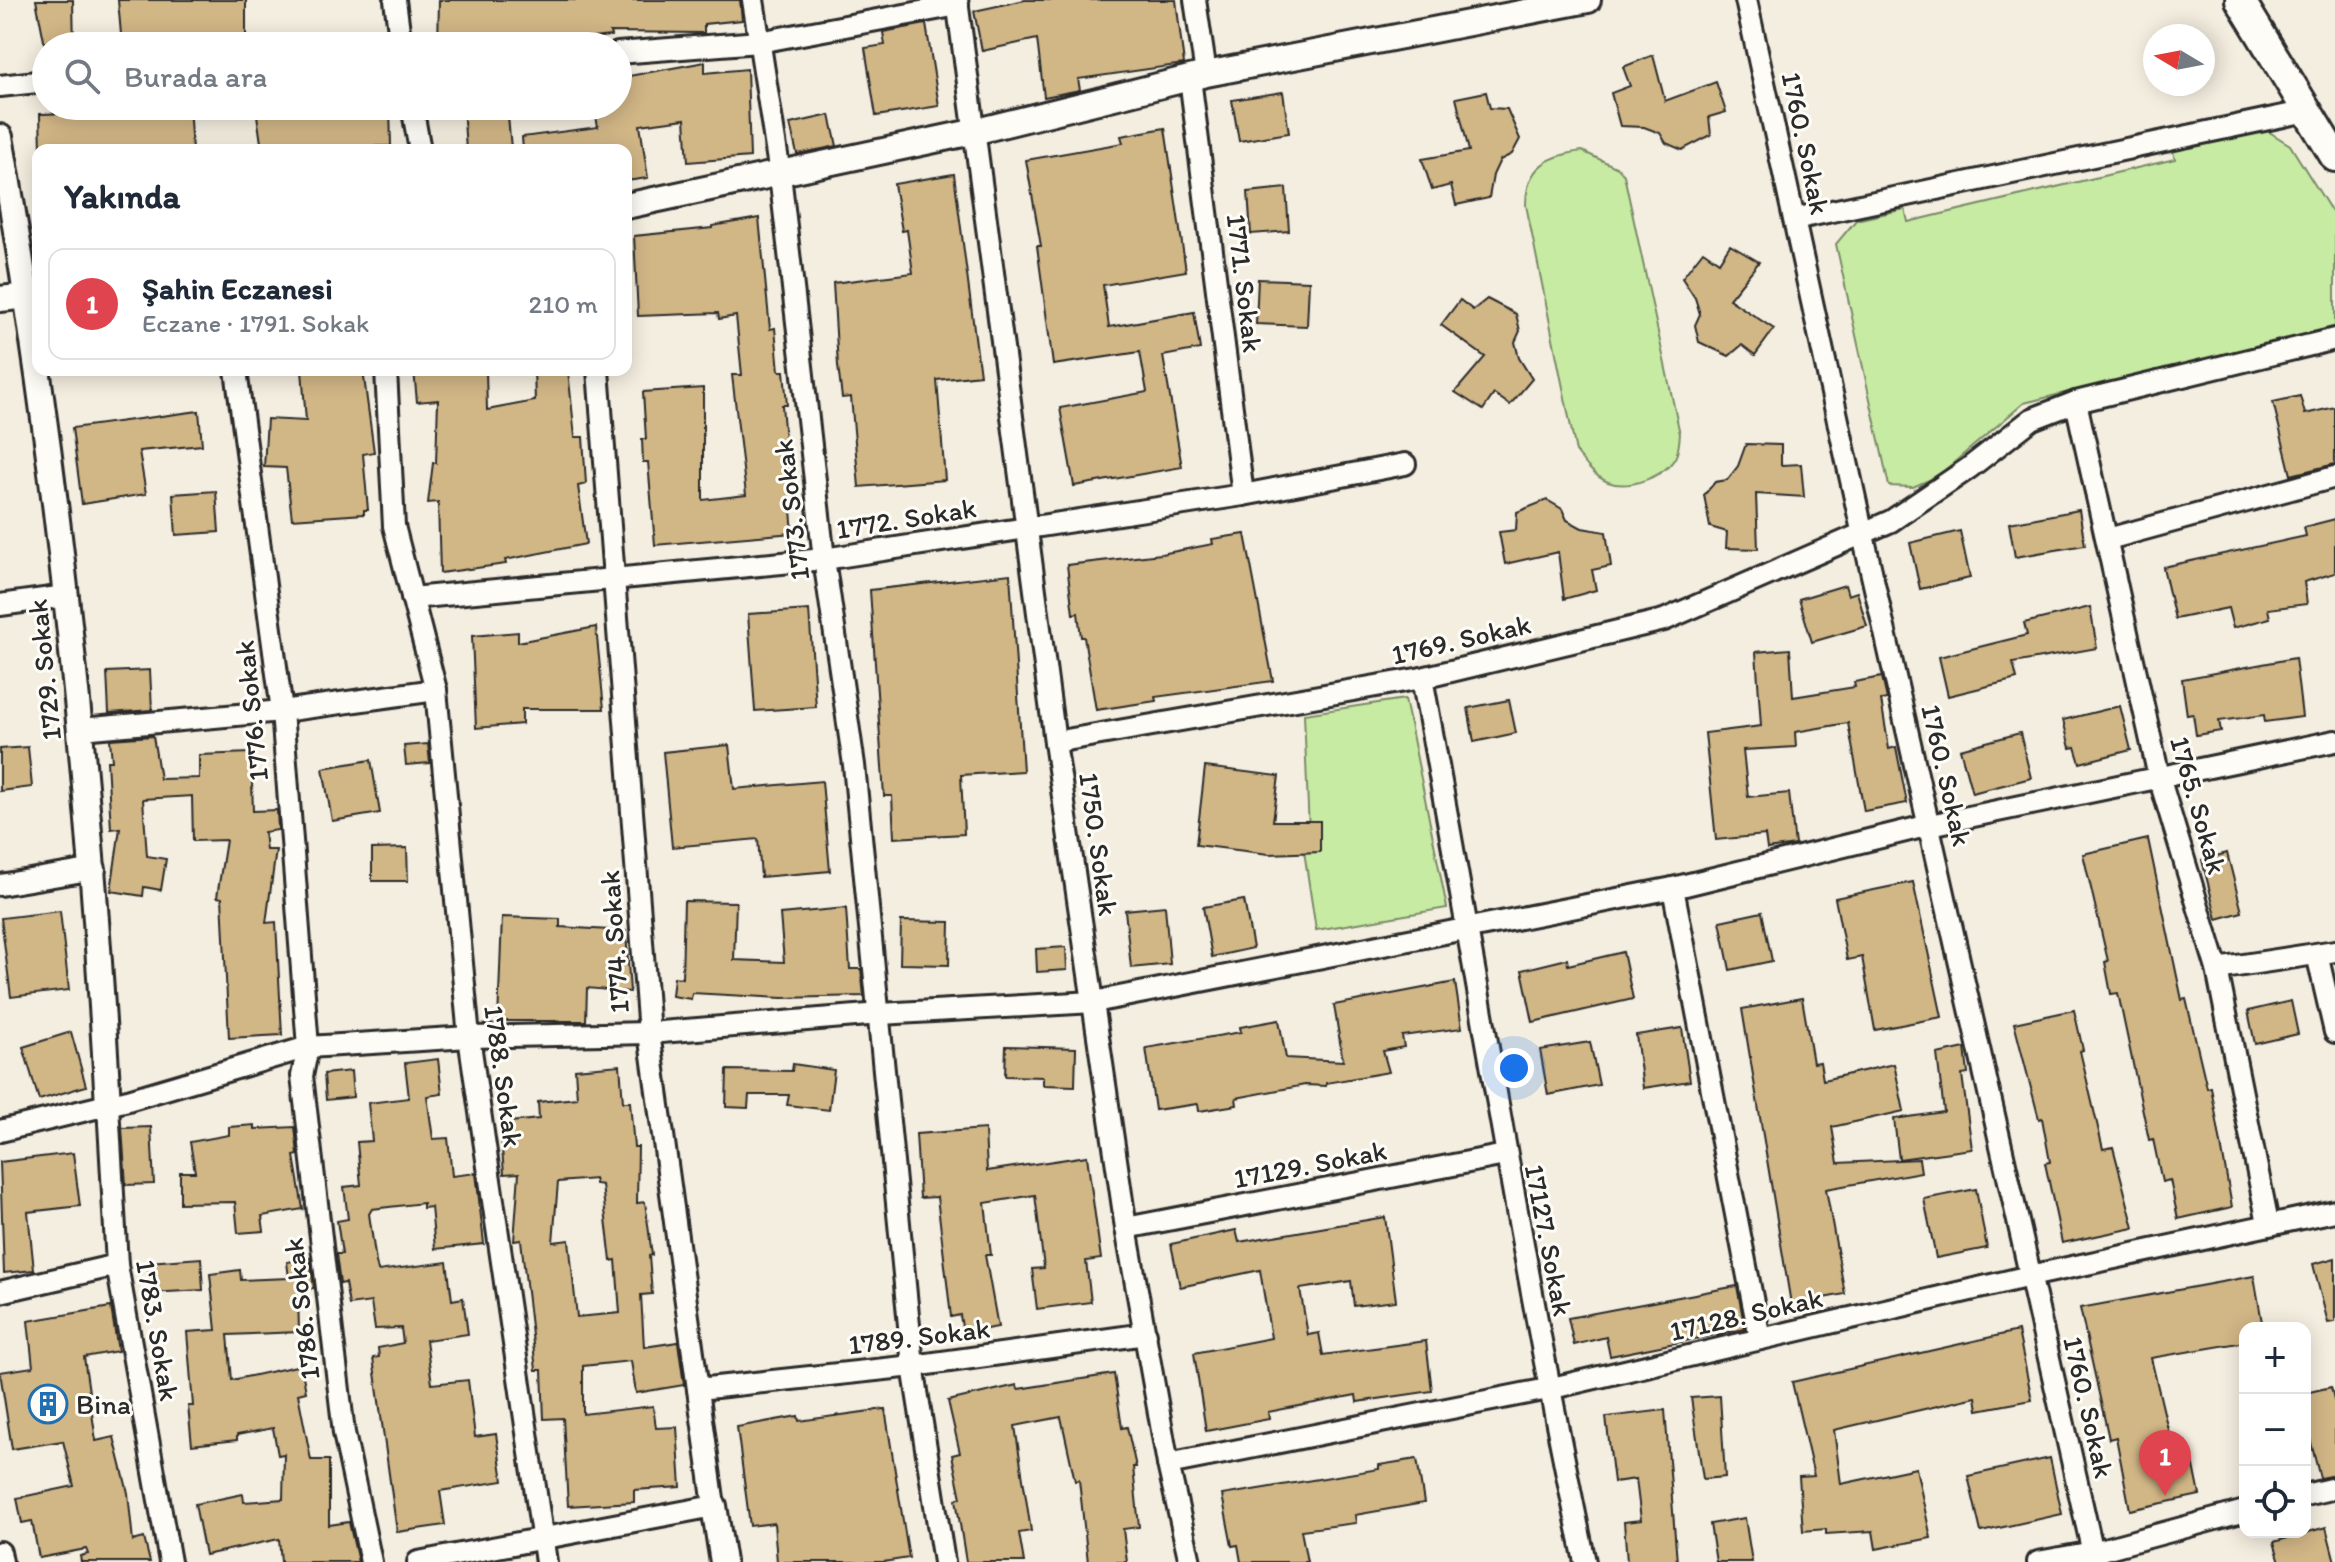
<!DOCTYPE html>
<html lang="tr">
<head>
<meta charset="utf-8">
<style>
  body { margin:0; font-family:Itim,sans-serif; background:#f2f2f3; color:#1f2937 }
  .controls { position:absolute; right:24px; bottom:24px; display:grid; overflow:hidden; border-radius:16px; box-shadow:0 4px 20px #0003 }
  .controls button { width:72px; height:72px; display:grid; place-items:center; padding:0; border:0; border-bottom:2px solid #e0e1e3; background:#fff; color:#1f2937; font:40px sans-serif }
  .compass { position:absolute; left:2143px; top:24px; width:72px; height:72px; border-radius:50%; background:#fff; box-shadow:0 4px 20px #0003; rotate:280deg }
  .you { position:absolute; left:1514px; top:1068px; width:28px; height:28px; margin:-20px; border:6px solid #fff; border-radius:50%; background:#1a73e8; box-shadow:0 0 0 12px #1a73e833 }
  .badge { display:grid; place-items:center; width:52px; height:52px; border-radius:50%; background:#d93025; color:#fff; font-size:26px; font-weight:700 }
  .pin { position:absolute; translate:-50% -66px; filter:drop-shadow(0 2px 4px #0008) }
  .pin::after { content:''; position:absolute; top:42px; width:28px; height:24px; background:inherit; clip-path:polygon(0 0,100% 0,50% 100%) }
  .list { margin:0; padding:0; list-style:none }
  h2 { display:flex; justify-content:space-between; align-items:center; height:104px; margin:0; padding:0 32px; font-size:34px }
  h2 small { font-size:26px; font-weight:400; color:#747a83 }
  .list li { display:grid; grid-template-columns:52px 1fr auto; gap:24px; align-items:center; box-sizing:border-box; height:112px; margin:0 16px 16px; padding:0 16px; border:2px solid #e0e1e3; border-radius:16px }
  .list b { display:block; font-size:30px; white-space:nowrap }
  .list p { margin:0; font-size:26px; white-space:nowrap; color:#747a83 }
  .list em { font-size:26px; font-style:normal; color:#747a83 }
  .icon { flex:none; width:44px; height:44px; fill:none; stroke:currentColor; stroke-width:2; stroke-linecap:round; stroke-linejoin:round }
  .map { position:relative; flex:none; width:2335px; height:1562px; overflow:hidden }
  .search { position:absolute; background:#fff; box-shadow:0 4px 20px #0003; left:32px; top:32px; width:600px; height:88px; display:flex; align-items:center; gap:20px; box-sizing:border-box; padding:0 28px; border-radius:44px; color:#747a83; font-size:30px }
  .panel { position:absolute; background:#fff; box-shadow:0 4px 20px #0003; left:32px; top:144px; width:600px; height:232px; border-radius:16px }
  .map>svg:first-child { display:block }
</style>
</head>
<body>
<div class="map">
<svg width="2335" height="1562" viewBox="0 0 2335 1562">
  <rect width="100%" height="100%" fill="#f4eee0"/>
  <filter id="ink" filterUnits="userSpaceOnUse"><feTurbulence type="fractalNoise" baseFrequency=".0125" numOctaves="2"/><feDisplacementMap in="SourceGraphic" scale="16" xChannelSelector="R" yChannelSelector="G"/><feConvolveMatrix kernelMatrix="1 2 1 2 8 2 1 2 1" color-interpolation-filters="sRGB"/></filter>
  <g filter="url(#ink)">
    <g fill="#c8eba4" stroke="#7a8b68" stroke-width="2">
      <polygon points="2266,130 2290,145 2335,217 2335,327 2024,403 1938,476 1913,487 1889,486 1836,244 1856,220 1905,209 1908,222 2175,159 2172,148"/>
      <path d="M1582 151 1618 168 1624 175 1680 434C1679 442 1679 451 1675 458 1664 477 1628 490 1608 482 1594 476 1585 464 1576 452L1526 205C1526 167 1547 156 1582 151Z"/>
      <polygon points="1405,699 1447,908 1316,930 1302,838 1309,831 1304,714"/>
    </g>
    <g fill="#d1b686" stroke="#2b2b2b" stroke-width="2" fill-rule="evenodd">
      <polygon points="36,0 73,0 74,46 45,46"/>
      <polygon points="118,0 246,0 246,37 186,37 187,46 122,46"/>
      <polygon points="439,0 740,0 742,20 704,24 704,33 610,32 611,36 554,42 554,46 438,46"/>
      <polygon points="1025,0 1176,0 1184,64 1078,79 1080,90 1044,97 1037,39 982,51 974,11"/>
      <polygon points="926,24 939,106 876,116 865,48 885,45 883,32"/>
      <polygon points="1653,55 1665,101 1716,82 1726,112 1709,117 1711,135 1682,150 1666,143 1660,133 1644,127 1620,126 1611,93 1630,86 1623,67"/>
      <polygon points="705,62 705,73 747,69 750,157 688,162 685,119 640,125 648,178 626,181 626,150 523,150 522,137 598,127 594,106 618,106 618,78"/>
      <polygon points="1283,92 1289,133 1239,141 1232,100"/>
      <polygon points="1486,92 1490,108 1507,109 1520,139 1512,154 1500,160 1493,175 1489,198 1456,205 1451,185 1432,190 1422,159 1469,151 1456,98"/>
      <polygon points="135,106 189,106 192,150 41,150 40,114 135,111"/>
      <polygon points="314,106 390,106 391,146 262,150 257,115"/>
      <polygon points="463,106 507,106 511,148 466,150"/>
      <polygon points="830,115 837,146 797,154 790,124"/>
      <polygon points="1165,128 1186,271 1103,285 1109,327 1194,312 1200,349 1163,356 1182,467 1074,486 1060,408 1147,392 1140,352 1053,365 1037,246 1041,246 1026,160 1123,143 1121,136"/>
      <polygon points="954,174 980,375 937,380 945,480 859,487 851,397 842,398 838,366 833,283 913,273 907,230 902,231 894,184"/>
      <polygon points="1286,188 1289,231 1251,234 1248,192"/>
      <polygon points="759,218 770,329 775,328 779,371 784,371 787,405 782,405 793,533 655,545 648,462 643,462 642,439 646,439 643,392 703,388 703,500 746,495 732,375 742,375 736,316 719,319 718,313 638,316 634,236 712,228 712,226"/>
      <polygon points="1730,245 1759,262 1729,299 1774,329 1755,355 1742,345 1729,356 1699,342 1695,325 1700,314 1695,298 1682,278 1703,251 1719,262"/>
      <polygon points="1258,279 1309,281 1307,326 1256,324"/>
      <polygon points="1487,299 1516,314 1520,331 1515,342 1519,358 1532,379 1510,405 1494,394 1483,410 1455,392 1485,357 1441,325 1460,300 1473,310"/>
      <polygon points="302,370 363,370 374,452 363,454 368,510 364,510 364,514 292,519 286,468 264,467 267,419 306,421"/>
      <polygon points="414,370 486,370 487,410 535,401 534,370 568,370 575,437 583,437 586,484 578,486 586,544 505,560 506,564 440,573 438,502 428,503 433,463 436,463 438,400 417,402"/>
      <polygon points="2300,396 2305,414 2335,407 2335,464 2291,475 2273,402"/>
      <polygon points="199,411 202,445 139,451 146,494 82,504 72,428"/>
      <polygon points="1746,444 1781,445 1781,465 1801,464 1804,497 1756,494 1758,549 1726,548 1727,532 1710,527 1704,495 1715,482 1727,480 1738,466"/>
      <polygon points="216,491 219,532 176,535 173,494"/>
      <polygon points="1547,500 1562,509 1567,520 1582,528 1606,532 1611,566 1592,570 1596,590 1564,599 1558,552 1505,564 1499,532 1516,530 1517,512"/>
      <polygon points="2079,510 2085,545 2015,557 2009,523"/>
      <polygon points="2335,519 2335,573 2304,582 2307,604 2268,609 2270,618 2233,628 2228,608 2175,619 2163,567 2306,536 2304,527"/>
      <polygon points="1960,531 1970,578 1920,589 1910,543"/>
      <polygon points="1245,534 1273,681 1155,697 1156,701 1096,710 1084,637 1081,637 1078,613 1073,614 1067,565 1161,554 1213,544 1212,539"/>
      <polygon points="1010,574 1023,771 961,775 964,834 894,838 892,796 884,796 870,590"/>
      <polygon points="1845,585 1848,595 1857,592 1867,626 1812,642 1799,599"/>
      <polygon points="2090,607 2097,648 2013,663 2017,679 1948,696 1939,657 2027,635 2024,623"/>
      <polygon points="809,610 816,707 755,711 748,614"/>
      <polygon points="596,627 604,709 522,709 522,724 476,728 472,636 518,632 518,642"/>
      <polygon points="1790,649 1793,697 1855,687 1854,682 1882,677 1887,699 1881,700 1889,749 1896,747 1907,803 1864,811 1848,723 1795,732 1796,747 1743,750 1748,797 1789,793 1795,845 1767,849 1765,835 1716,840 1705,733 1761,726 1756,652"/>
      <polygon points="2295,658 2302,717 2265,722 2264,715 2219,721 2221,731 2196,735 2193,714 2187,715 2182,679"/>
      <polygon points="150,670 152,710 109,713 107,672"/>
      <polygon points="1509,700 1516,733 1474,742 1468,708"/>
      <polygon points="2120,706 2131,750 2080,763 2075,747 2070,748 2063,720"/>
      <polygon points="2020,733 2031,778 1972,793 1960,749"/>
      <polygon points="153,736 160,779 199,778 199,755 251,753 253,811 277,810 278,830 264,832 266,850 276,850 266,923 276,922 282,1035 229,1038 222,898 217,897 226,840 193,841 192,796 143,799 147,856 166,859 161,890 144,887 143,896 111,891 120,828 111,829 107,761 112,761 110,739"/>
      <polygon points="428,744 430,763 406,765 404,746"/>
      <polygon points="729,745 734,789 822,781 830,871 761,877 758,839 672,847 663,752"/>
      <polygon points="28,747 32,787 0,791 0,749"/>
      <polygon points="371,760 380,813 332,821 323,768"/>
      <polygon points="1205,767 1279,776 1273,821 1320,821 1320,852 1269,854 1196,845"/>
      <polygon points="2148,839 2182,1000 2186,999 2207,1088 2211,1087 2232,1207 2178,1219 2170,1180 2162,1182 2153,1139 2149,1140 2118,993 2111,994 2105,962 2108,961 2083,854"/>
      <polygon points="407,848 408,881 372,881 372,849"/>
      <polygon points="2227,853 2242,912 2217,919 2202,860"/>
      <polygon points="1913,882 1942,1017 1875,1030 1862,957 1847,960 1835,898"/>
      <polygon points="1244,900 1253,948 1212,957 1203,907"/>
      <polygon points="684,901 736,902 734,960 784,962 780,914 846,908 850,969 861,969 864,996 782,998 692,993 691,999 672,996 674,977 682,978"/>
      <polygon points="1165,906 1170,964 1131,968 1125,910"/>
      <polygon points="60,911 69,990 11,997 1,918"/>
      <polygon points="1762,912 1772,961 1730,970 1720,921"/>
      <polygon points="502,917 560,919 560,927 626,931 630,992 587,988 586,1021 498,1021"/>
      <polygon points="901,921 950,922 949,965 900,964"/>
      <polygon points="1066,947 1067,970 1037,972 1036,949"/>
      <polygon points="1623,952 1633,999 1533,1022 1522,970 1567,959 1568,965"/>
      <polygon points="1455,982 1462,1028 1402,1036 1404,1047 1383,1051 1389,1072 1326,1083 1326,1086 1305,1085 1236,1098 1237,1105 1199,1111 1198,1104 1155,1110 1146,1048 1241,1032 1240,1027 1279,1020 1286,1058 1343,1061 1334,1005"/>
      <polygon points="1802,998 1813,1063 1820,1062 1823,1080 1894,1064 1904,1111 1832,1127 1838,1163 1919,1159 1921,1172 1826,1189 1845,1294 1791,1304 1742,1009"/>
      <polygon points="2291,1001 2298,1034 2255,1044 2248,1011"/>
      <polygon points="2074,1010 2083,1050 2080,1051 2103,1149 2113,1147 2134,1228 2062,1243 2045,1163 2050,1162 2042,1118 2039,1119 2014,1023"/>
      <polygon points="1682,1028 1690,1081 1643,1088 1636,1035"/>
      <polygon points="71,1032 86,1086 39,1100 23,1047"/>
      <polygon points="1590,1042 1599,1085 1548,1095 1540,1050"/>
      <polygon points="1006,1046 1076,1048 1075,1086 1043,1085 1043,1077 1005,1076"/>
      <polygon points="1965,1048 1968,1074 1962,1075 1972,1149 1899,1159 1894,1119 1944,1112 1937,1054"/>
      <polygon points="438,1059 442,1094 427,1096 433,1139 448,1138 452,1176 476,1173 484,1244 435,1249 431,1207 423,1208 423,1203 372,1209 369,1214 376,1262 378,1271 447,1262 452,1300 463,1298 468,1334 426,1340 432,1384 468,1380 475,1437 496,1434 503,1481 440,1491 445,1525 397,1532 373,1358 379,1357 378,1348 403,1343 401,1328 375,1329 371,1302 349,1305 345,1283 340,1284 336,1254 342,1254 337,1221 348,1219 344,1187 361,1185 357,1142 372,1141 368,1103 409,1098 405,1063"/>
      <polygon points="793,1064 834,1070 829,1110 787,1105 789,1095 749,1095 748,1108 726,1107 727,1070 792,1071"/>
      <path d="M620 1065 623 1102H630L634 1147H638L637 1203 645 1202 652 1255 649 1256 652 1294 641 1295 644 1347 678 1342 684 1385 636 1393 631 1361 583 1366V1414L653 1406 656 1428 677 1427 681 1487 634 1490V1502L568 1506 563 1418 544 1419 542 1370H536L521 1240 514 1241 519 1173 504 1174 500 1123 539 1119 538 1102 577 1098 575 1069ZM595 1179V1184L602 1185 611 1261 616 1260 620 1313 577 1317 569 1240 553 1242 558 1182Z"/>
      <polygon points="351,1071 353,1097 326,1100 324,1074"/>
      <polygon points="255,1125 255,1129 295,1127 298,1155 294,1156 303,1209 262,1216 264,1231 238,1233 235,1202 180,1203 180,1172 195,1172 190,1142 229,1135 229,1127"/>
      <polygon points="151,1127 154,1184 126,1185 122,1128"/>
      <polygon points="985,1129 987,1171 1087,1156 1101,1259 1086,1261 1091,1302 1037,1309 1032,1269 1044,1268 1035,1195 985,1203 991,1255 985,1255 998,1327 963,1333 960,1315 951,1317 937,1197 920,1198 916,1134"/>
      <polygon points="73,1153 80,1206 28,1212 34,1270 4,1273 0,1162"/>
      <polygon points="1976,1189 1987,1248 1936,1258 1924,1199"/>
      <polygon points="1385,1217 1396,1301 1354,1306 1351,1281 1300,1289 1308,1335 1319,1333 1323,1355 1426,1341 1432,1391 1357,1402 1356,1395 1268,1412 1269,1419 1206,1431 1194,1353 1271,1338 1260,1270 1180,1287 1171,1244 1236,1230 1239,1242"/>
      <polygon points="201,1258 203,1290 150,1293 148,1262"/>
      <polygon points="310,1258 314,1288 298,1291 299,1332 228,1335 232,1380 301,1365 306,1392 298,1394 311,1460 329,1460 329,1525 349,1522 358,1562 281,1562 279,1539 205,1555 195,1504 243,1494 244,1502 283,1499 284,1454 278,1455 273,1428 237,1435 237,1440 192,1445 188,1406 193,1406 187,1332 216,1330 210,1274 240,1270 241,1280 289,1278 287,1262"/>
      <polygon points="2335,1258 2335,1322 2328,1323 2313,1264"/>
      <polygon points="2254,1276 2263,1328 2245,1328 2245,1342 2151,1358 2174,1455 2191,1451 2200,1495 2130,1510 2116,1437 2109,1439 2080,1308"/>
      <polygon points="1737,1286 1745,1329 1610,1356 1606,1337 1574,1345 1568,1318"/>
      <polygon points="111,1307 118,1351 84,1357 96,1441 114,1437 128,1493 133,1541 144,1538 150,1562 81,1562 80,1556 88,1554 86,1549 39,1558 32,1521 22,1523 17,1498 74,1486 63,1441 12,1449 0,1372 33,1367 28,1321"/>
      <polygon points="2018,1331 2032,1400 1978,1410 1976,1397 1834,1430 1841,1484 1916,1468 1931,1538 1876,1549 1873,1531 1826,1534 1826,1529 1803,1531 1799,1477 1814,1476 1792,1382"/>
      <polygon points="1114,1374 1122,1428 1127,1427 1136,1467 1133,1467 1139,1527 1123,1529 1127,1562 1088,1562 1079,1480 1075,1481 1061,1417 1015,1426 1031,1531 1019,1533 1024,1562 966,1562 956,1499 961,1498 952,1455 960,1453 948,1401 1017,1385 1018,1389"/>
      <polygon points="2331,1387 2335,1403 2335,1475 2320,1478 2305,1419 2305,1393"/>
      <polygon points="1720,1396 1725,1477 1703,1479 1691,1398"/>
      <polygon points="885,1409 909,1558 883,1562 777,1562 774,1523 750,1526 737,1427 798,1416 799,1421"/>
      <polygon points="1665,1410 1677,1562 1627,1562 1624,1522 1641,1520 1636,1479 1614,1482 1606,1417"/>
      <polygon points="2050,1458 2062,1514 1981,1532 1968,1476"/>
      <polygon points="1417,1459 1424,1503 1355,1515 1356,1523 1301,1530 1307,1562 1241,1562 1238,1545 1232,1546 1222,1495 1379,1469 1379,1465"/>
      <polygon points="1745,1518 1752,1562 1716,1562 1710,1524"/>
      <polygon points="2326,1527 2335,1562 2280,1562 2274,1542"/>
    </g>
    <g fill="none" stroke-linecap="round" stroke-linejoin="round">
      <defs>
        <g id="minor">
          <polyline points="395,0 401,46"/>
          <polyline points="753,0 780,174 824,559 854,765 913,1366 944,1562"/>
          <polyline points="957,0 1055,742 1126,1228 1168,1464 1190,1562"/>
          <polyline points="1195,0 1206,74"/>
          <polyline points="1746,0 1863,535 2095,1562"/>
          <polyline points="354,46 400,41"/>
          <polyline points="618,53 759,42 958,5"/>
          <polyline points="1190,78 1243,495"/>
          <polyline points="0,86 46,81"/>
          <polyline points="412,106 420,150"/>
          <polyline points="1794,219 2307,111"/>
          <polyline points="236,370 282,711 308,1047 302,1076 344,1433 371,1562"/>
          <polyline points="386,370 394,526 436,690 469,1037 546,1562"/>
          <polyline points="2076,402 2159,777 2217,969 2268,1223"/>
          <polyline points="2108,539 2335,477"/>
          <polyline points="412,598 824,559 1243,495 1405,464"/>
          <polyline points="0,605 66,596"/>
          <path d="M1422 678C1477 973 1523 1269 1585 1562"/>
          <polyline points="81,729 282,711 436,690"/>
          <polyline points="1055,742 1422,678 1664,620 1891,521 1969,468 2032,419 2076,402 2335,339"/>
          <polyline points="0,885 95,869"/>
          <polyline points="1673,888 1760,1339"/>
          <polyline points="2317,954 2335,1032"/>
          <polyline points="2217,969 2335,951"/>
          <polyline points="108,1105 117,1265 170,1562"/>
          <polyline points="0,1131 128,1100 308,1047 469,1037 649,1033 880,1014 1094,1002 1673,888 1930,825 2335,741"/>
          <polyline points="1126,1228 1505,1155"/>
          <polyline points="0,1292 117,1265"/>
          <polyline points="698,1389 913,1366 1146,1334"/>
          <polyline points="1168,1464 1548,1389 2030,1276 2335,1211"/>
          <polyline points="2305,1495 2335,1488"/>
          <polyline points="0,1552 2,1562"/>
          <polyline points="418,1562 714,1506 649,1033 598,370"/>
          <polyline points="2038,1562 2093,1552 2245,1511"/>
        </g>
        <g id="tertiary">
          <path d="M0 137C57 457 90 780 108 1105"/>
          <polyline points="626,206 977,131 1206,74 1588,0"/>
          <polyline points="0,299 38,295"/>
          <polyline points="714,1506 723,1562"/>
        </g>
        <polyline id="secondary" points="2240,0 2335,157"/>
      </defs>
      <use href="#minor" stroke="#2b2b2b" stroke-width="26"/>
      <use href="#tertiary" stroke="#2b2b2b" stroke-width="30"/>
      <use href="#secondary" stroke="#2b2b2b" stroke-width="34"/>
      <use href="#minor" stroke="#fdfcf7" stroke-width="20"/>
      <use href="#tertiary" stroke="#fdfcf7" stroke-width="24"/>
      <use href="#secondary" stroke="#fdfcf7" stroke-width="28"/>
    </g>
  </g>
  <defs>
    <symbol id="building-ring" viewBox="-11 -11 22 22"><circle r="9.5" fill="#fdfcf7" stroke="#1f6fb2" stroke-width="1.5"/><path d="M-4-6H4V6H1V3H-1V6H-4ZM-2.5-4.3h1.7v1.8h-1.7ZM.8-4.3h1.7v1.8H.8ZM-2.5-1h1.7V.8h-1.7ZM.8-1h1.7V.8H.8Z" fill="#1f6fb2"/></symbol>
  </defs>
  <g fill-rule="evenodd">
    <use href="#building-ring" x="26" y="1382" width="44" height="44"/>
  </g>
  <g text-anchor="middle" stroke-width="6" stroke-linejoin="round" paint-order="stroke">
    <g font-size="28" fill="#2b2b2b" stroke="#fdfcf7">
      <text transform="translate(1806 143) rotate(78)" y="10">1760. Sokak</text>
      <text transform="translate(1245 283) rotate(83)" y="10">1771. Sokak</text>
      <text transform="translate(791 510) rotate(-97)" y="10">1773. Sokak</text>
      <text transform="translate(906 518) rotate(-9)" y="10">1772. Sokak</text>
      <text transform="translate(1461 639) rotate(-13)" y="10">1769. Sokak</text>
      <text transform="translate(44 670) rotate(-96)" y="10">1729. Sokak</text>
      <text transform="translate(251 711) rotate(-96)" y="10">1776. Sokak</text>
      <text transform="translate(1947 775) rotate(77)" y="10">1760. Sokak</text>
      <text transform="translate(2199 805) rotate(74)" y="10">1765. Sokak</text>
      <text transform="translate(1099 844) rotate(82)" y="10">1750. Sokak</text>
      <text transform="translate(614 942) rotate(-94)" y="10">1774. Sokak</text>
      <text transform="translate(504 1076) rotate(82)" y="10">1788. Sokak</text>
      <text transform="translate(1310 1164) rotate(-11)" y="10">17129. Sokak</text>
      <text transform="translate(1549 1240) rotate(79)" y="10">17127. Sokak</text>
      <text transform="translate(301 1309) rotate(-97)" y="10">1786. Sokak</text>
      <text transform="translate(1746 1314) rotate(-13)" y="10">17128. Sokak</text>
      <text transform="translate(158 1330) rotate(80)" y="10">1783. Sokak</text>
      <text transform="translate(919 1336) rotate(-7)" y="10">1789. Sokak</text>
      <text transform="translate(2089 1407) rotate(77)" y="10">1760. Sokak</text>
    </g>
    <g font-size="28" fill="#2b2b2b" stroke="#fdfcf7" text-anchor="start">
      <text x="76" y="1414">Bina</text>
    </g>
  </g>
</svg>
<div class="controls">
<button>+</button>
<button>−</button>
<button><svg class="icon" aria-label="locate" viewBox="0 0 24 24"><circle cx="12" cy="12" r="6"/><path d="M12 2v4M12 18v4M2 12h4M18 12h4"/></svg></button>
</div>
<svg class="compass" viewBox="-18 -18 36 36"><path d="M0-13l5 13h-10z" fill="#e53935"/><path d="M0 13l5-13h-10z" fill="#747a83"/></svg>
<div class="you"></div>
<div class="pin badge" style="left:2165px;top:1496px;background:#e0444e">1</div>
<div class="search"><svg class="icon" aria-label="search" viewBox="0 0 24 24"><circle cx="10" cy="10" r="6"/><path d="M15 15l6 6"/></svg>Burada ara</div>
<section class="panel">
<h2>Yakında<small></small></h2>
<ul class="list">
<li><span class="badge" style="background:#e0444e">1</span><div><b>Şahin Eczanesi</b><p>Eczane · 1791. Sokak</p></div><em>210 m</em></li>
</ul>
</section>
</div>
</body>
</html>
